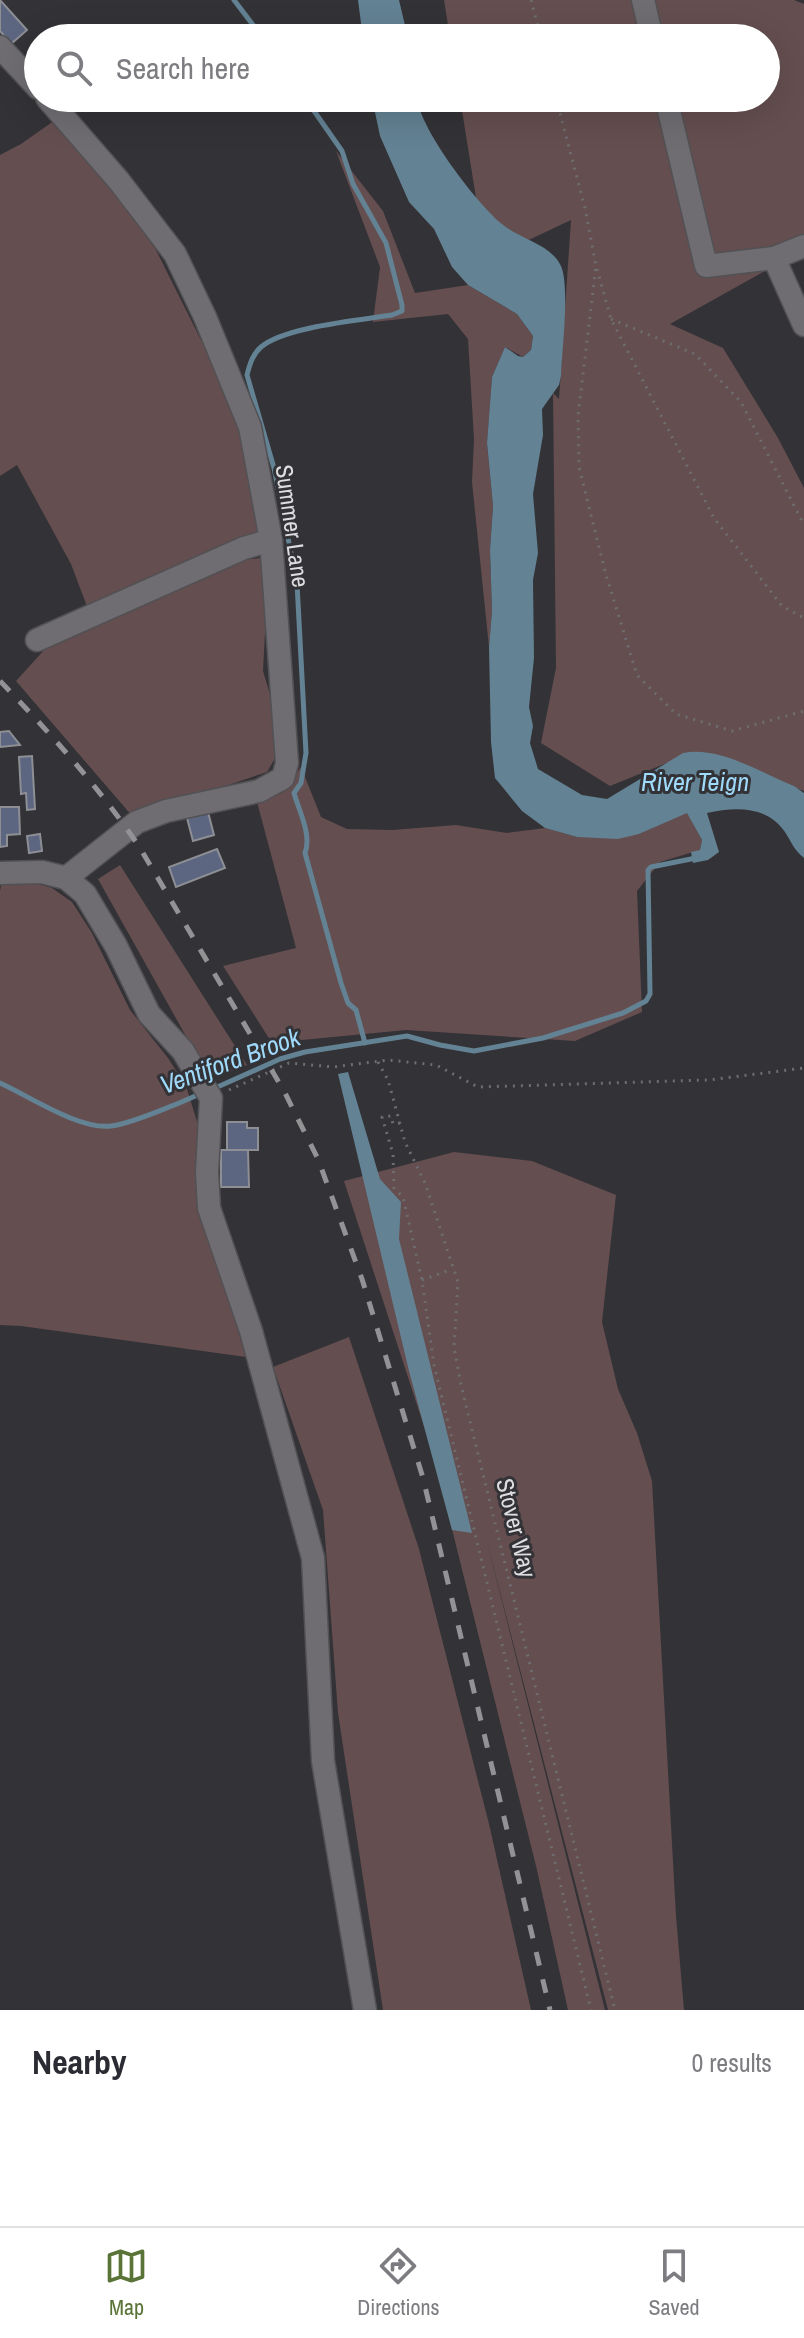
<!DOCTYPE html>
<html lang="en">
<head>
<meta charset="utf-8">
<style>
  body { margin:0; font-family:"Archivo Narrow",sans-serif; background:#f7f7f7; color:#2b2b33 }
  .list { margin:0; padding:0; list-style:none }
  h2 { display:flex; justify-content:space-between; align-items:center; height:104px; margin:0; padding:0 32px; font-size:34px }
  h2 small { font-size:26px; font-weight:400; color:#7c7c81 }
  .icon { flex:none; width:44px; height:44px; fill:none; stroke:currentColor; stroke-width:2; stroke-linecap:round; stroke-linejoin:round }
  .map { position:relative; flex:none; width:804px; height:2010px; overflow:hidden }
  .search { position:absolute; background:#fff; box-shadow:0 8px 32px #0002; left:24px; right:24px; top:24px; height:88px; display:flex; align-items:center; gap:20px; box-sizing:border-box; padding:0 28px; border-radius:44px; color:#7c7c81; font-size:30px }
  .sheet { height:216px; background:#fff }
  nav { display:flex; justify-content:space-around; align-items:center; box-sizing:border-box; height:112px; border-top:2px solid #e1e1e2; background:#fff; font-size:22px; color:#7c7c81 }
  nav a { display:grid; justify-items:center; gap:4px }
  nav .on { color:#5a7337 }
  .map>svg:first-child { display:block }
</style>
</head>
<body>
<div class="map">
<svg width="804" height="2010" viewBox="0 0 804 2010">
  <rect width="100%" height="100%" fill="#333236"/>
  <g fill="#644e50">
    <polygon points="444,0 794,0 804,4 804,249 670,324 723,348 778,438 804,488 804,791 694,752 610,786 541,743 556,668 553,393 559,399 571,220 486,260 460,98 766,98 766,38 450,38"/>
    <polygon points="58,118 155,248 206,350 241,430 258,533 88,609 71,564 17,465 0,476 0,155 21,144"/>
    <polygon points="336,151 383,211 415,293 468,285 517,314 533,336 531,350 523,357 505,347 492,377 487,444 493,506 490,550 492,611 489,647 472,482 474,439 468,339 448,314 373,322 380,267"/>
    <polygon points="260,558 266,614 263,671 274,708 277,755 267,772 133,817 16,681 56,637 235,561"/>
    <polygon points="301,767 321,817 347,829 392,830 456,825 507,833 545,828 577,837 639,834 687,812 702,840 700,850 660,862 637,891 642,1012 575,1041 406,1030 302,1040 279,1054 223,966 296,948 257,802 282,793"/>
    <polygon points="120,865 247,1065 210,1079 98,879"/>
    <polygon points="2,880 31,882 52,888 72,902 92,933 130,1010 168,1058 186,1086 199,1128 201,1207 246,1357 21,1326 0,1325 0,891"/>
    <polygon points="454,1152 532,1161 616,1195 602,1322 618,1389 637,1433 652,1481 676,1916 684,2010 608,2010 486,1538 605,2010 568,2010 537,1870 434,1457 344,1181"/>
    <polygon points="349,1337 419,1549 489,1824 531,2010 383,2010 338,1713 323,1510 273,1367"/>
  </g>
  <g fill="#638293">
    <polygon points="358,0 399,0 408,38 363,38"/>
    <path d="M372 98H417C420 129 477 204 502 224 519 239 551 244 561 266 570 287 562 350 561 376L559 385 542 409 543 435 533 494 538 553 533 580 534 658 529 707 533 726 530 743 538 769 582 795 607 799 683 753C720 746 761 773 794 786L804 793V858C794 850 792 843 785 832 766 805 735 807 707 813L719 852 708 860 693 863 691 852 700 850 702 840 687 813 639 834 618 839 577 837 545 828 522 811 495 778 491 742 489 647 492 611 490 550 493 506 487 443 492 377 505 347 518 356 523 357 531 350 533 336 517 314 468 285 452 267 434 229 409 202 380 136Z"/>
    <polygon points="348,1072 380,1179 401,1202 399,1239 472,1533 452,1530 409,1371 338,1074"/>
  </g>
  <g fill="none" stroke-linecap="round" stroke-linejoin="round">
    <g stroke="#638293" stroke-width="5">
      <polyline points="234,0 263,38"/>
      <path d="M305 98 342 151 353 184 386 243 402 305V311L392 315C360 320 284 327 261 347 253 354 250 363 247 375L274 468 297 583 306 753 301 783 294 793C299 811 312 835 305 853L341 983 348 1003 356 1010 365 1043"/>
      <path d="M0 1083C29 1096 79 1130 111 1126 130 1124 180 1103 200 1094"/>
      <polyline points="213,1089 280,1059 305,1052 407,1036 440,1045 474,1051 543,1038 623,1013 646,1001 650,994 648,870 651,867 696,858"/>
    </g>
  </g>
  <g fill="#5c6681" stroke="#8d8f94" stroke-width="2">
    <polygon points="0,0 27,30 11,44 0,31"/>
    <polygon points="9,731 20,745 0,747 0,732"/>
    <polygon points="32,756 35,809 27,810 26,793 21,794 19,757"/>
    <polygon points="0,807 19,807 20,834 7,835 7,846 0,847"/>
    <polygon points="208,812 214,835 193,841 187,818"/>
    <polygon points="40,834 42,851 29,853 27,836"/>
    <polygon points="217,849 225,868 176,887 169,867"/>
    <polygon points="227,1122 247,1122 247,1128 258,1128 258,1150 227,1150"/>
    <polygon points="221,1150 248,1150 249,1187 221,1187"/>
  </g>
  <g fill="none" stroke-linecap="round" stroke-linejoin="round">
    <defs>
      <g id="minor">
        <polyline points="643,0 652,38"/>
        <polyline points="0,47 38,88"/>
        <polyline points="47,98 119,181 175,254 205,317 250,427 271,540 287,763 283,778 259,791 166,811 137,822 66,878"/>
        <polyline points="666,98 706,266 774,258"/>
        <polyline points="804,246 774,258 804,325"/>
        <polyline points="37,640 244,548 271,540"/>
        <polyline points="0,873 42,872 66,878 85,894 116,946 149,1014 183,1051 211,1098 207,1172 209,1208 251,1331 313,1558 323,1761 365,2010"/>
      </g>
    </defs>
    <use href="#minor" stroke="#525154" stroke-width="25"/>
    <g stroke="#6e6d70" stroke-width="3" stroke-dasharray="2 6" stroke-linecap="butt">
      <polyline points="531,0 541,38"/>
      <polyline points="556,98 585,208 596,266 578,416 579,467 606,575 637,675 676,714 732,731 804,711"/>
      <polyline points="597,269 611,319 714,518 782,606 804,618"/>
      <polyline points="611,319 695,354 741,402 804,525"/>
      <polyline points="378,1062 388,1080 405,1142 425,1183 458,1282 454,1347 461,1385 615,2010"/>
      <polyline points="229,1090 289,1063 334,1067 388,1060 436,1065 478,1087 709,1080 804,1068"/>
      <polyline points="400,1123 393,1124 391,1116 382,1117 393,1154 394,1188 403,1197 422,1280 434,1365 591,2010"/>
      <polyline points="422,1280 452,1269"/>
    </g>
    <use href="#minor" stroke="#6f6d72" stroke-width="22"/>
    <path stroke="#939396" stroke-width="5" stroke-dasharray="14 14" stroke-linecap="butt" d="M0 681C50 733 100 788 140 848L284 1091 318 1159 362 1279 423 1478 550 2010"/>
  </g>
  <g text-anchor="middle" stroke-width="6" stroke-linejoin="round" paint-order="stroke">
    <g font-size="24" fill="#dedee0" stroke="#333236">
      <text transform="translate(292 526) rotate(82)" y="8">Summer Lane</text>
      <text transform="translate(516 1528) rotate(76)" y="8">Stover Way</text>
    </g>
    <g font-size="26" font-style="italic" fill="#a0dafa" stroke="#333236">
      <text x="695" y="791">River Teign</text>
      <text transform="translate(230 1061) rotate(-20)" y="9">Ventiford Brook</text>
    </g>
  </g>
</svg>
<div class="search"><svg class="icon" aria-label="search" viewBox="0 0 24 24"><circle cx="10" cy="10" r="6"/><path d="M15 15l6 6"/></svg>Search here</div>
</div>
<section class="sheet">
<h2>Nearby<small>0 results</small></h2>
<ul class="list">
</ul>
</section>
<nav>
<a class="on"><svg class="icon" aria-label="map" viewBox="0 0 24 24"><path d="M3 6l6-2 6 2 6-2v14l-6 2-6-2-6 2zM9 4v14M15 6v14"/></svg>Map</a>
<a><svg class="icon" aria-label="directions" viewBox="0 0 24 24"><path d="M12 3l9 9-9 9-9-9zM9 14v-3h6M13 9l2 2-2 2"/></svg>Directions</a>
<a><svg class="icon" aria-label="saved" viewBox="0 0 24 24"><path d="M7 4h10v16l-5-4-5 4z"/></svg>Saved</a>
</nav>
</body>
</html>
